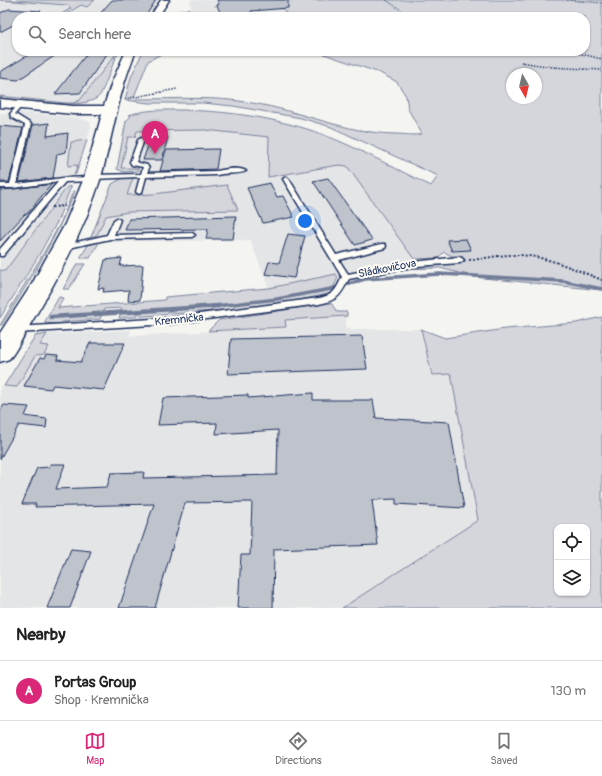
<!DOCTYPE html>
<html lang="en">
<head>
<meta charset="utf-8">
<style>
  body { margin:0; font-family:Pangolin,sans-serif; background:#f6f6f6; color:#222 }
  .controls { position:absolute; right:12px; bottom:12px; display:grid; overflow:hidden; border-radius:8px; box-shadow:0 1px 3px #0004 }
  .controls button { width:36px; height:36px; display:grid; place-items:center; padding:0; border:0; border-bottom:1px solid #e0e0e0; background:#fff; color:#222; font:20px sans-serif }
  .compass { position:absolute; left:506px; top:68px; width:36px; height:36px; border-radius:50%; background:#fff; box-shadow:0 1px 3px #0004; rotate:172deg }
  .you { position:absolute; left:305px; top:221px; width:14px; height:14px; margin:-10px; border:3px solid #fff; border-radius:50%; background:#1a73e8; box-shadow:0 0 0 6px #1a73e833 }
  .badge { display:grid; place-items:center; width:26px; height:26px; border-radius:50%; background:#db2777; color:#fff; font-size:13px; font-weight:700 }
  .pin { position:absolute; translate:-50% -33px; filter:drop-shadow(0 1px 2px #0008) }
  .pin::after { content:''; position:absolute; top:21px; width:14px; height:12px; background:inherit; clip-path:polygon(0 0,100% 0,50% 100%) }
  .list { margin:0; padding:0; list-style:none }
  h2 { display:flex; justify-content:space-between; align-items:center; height:52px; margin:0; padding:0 16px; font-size:17px }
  h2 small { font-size:13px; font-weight:400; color:#767676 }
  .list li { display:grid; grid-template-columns:26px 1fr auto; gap:12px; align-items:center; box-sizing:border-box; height:60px; padding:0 16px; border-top:1px solid #e0e0e0 }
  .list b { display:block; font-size:15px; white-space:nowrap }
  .list p { margin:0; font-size:13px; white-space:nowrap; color:#767676 }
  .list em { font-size:13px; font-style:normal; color:#767676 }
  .icon { flex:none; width:22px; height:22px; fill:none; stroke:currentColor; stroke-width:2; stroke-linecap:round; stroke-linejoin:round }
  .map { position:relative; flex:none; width:602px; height:608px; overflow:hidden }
  .search { position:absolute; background:#fff; box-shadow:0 1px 3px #0004; left:12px; right:12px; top:12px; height:44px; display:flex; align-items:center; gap:10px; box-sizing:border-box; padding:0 14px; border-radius:16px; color:#767676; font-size:15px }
  .sheet { height:112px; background:#fff }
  nav { display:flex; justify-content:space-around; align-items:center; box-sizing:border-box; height:56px; border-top:1px solid #e0e0e0; background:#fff; font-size:11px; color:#767676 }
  nav a { display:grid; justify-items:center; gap:2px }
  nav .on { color:#db2777 }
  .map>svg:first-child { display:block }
</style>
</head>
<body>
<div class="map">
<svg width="602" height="608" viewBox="0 0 602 608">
  <rect width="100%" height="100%" fill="#f4f4f1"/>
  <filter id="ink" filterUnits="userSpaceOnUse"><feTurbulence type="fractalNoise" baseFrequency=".025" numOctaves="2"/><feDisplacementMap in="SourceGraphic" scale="8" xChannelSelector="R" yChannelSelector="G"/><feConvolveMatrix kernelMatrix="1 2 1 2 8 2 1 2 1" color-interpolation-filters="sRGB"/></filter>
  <g filter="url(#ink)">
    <g fill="#e4e5e6">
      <polygon points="0,0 81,5 86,7 95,0 161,0 153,13 116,9 117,17 17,17 17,51 118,51 80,100 73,103 65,103 0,96"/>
      <polygon points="190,0 280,0 300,17 182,17 179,8 191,8"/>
      <polygon points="20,112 79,118 90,122 91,127 87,140 71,142 68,166 78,165 74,175 5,271 0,270 0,113 16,114"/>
      <polygon points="205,130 270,137 268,177 339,164 348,166 414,259 269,288 250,240 100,242 97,235 106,216 128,212 238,210 153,194 126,195 133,178 138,171 136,167 121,168 128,137 137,131"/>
      <polygon points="347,316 345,329 421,329 432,375 451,374 478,520 342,608 0,608 0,386 17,387 47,334 131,330 129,336 285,327 285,320"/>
    </g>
    <g fill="#d4d6db" stroke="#78829c" fill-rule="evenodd">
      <polygon points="0,0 95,0 87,7 81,5 66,14 105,17 77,17 79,15 60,15 71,8 67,5"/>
      <path d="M275 0H602V290L474 277 440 268 400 269 465 262 462 256H452L444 252 438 258 414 259 347 166 339 165 268 177 269 137 205 130 137 131 135 137H128L121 168H138V171L124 172 117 169 126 121 131 116 129 115C145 109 166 110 183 110 219 111 254 115 289 124 339 136 385 164 431 186L438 176 331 127 301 118 233 106 203 103H149L125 100 131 77 143 51H167L148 61 134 97 136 99C174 99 215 96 252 103 302 111 345 133 395 134 404 134 414 136 422 134L408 109 406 96 397 82 380 73 315 51H585V17H280L278 15 287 14ZM512 74H536V98H512Z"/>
      <path d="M118 51H120L117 56 114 58H116C110 69 106 85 100 95 89 112 19 100 0 98V96L65 103H73L80 100Z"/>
      <polygon points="87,140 76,174 74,175 78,165 68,166 71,142"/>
      <polygon points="123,178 133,178 127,195 153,194 227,185 238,210 128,212 106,216 97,235 91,237 112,184"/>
      <polygon points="71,186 71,187 57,222 39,255 0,318 0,270 5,271 67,187"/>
      <path d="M73 191H75C55 241 30 280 2 325H0L43 254 61 222Z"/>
      <polygon points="100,241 90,258 80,258 88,245"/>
      <polygon points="77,264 85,264 69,289 63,289"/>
      <polygon points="336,274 338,278 332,290 329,294 285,303 238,309 119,318 122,308 104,309 100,319 61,322 59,324 44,323 59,297 63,298 58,308 165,300 165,297 269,288"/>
      <polygon points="331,303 337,312 347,312 347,316 285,320 286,327 208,331 219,320"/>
      <path d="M602 317V608H342L478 520 451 374 432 375 421 329 445 338 505 329 576 323ZM557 527H587V593H557Z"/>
      <polygon points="47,334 40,345 49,346 44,355 35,356 17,387 4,386 35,336"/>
    </g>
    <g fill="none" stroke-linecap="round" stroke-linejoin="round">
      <polyline stroke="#717c98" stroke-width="3.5" points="207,307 277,299 331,289 365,279 440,274 563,281 602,289"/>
      <polyline stroke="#717c98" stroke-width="4.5" points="51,317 219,306"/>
    </g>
    <g fill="#bfc3cc" stroke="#1b2f5e">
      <polygon points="112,0 156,0 145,17 97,17"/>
      <polygon points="217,0 288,0 288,8 251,11 255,17 222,17 217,5 219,4"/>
      <polygon points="9,9 41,11 29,17 17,17 17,23 0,32 0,13"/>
      <polygon points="35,51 62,51 18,80 0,78 0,72"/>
      <polygon points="89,51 109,51 80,93 55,94"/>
      <polygon points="49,123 47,136 68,133 66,152 57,154 53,178 19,182 33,125"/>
      <polygon points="0,126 23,128 9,182 0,182"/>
      <polygon points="151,137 168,137 162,160 143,160"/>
      <polygon points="219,149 216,169 160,171 166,150"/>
      <polygon points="328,178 372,240 355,245 313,181"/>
      <polygon points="270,183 277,197 283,196 294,217 263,223 247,188"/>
      <polygon points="52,184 35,204 36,204 27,214 25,214 0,241 0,190 13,189"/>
      <polygon points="236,216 233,239 206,239 208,229 125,230 129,219"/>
      <polygon points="288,234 305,236 294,278 265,274 269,262 279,263"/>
      <polygon points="466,239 471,250 452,251 447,240"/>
      <polygon points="122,258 120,266 143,265 140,300 128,301 129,290 103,292 104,288 98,289 105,260"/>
      <polygon points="362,336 367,369 228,374 231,339"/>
      <polygon points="90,343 125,343 104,390 53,385 51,389 24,386 40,358 44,359 46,355 58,356 57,360 81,362"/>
      <polygon points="313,393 313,400 373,400 376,418 449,422 464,508 396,504 396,499 372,500 378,545 274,549 273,608 238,608 241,555 250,555 252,502 185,503 155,608 119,608 154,504 35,507 36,504 22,504 37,468 49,467 50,464 65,464 56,489 107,487 111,473 144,472 143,478 277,475 278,430 216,434 217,423 158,425 163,398 248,395 248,398"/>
      <polygon points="4,405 29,407 25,416 47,419 46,428 19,425 0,459 0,411"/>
      <polygon points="71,549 91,551 70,608 47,608"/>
    </g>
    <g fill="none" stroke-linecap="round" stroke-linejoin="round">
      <defs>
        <g id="service">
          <path d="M19 104 23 105 15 114 31 124 17 184 63 178 89 177 92 175 141 174 143 167 132 165 130 162 138 140 141 138 144 140 136 162 147 165 149 168 147 173 217 171C225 169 239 167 246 171 239 175 226 172 217 175L146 177 142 192 139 194 136 192 140 177 94 179 91 181 65 182 3 256H0V249L58 182 13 188H0V184H10L25 125 12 118 10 114Z"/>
          <path d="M286 177 289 179 336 255 382 244H385L386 246 385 248 339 260 348 274 403 263 460 257 464 260 460 263 417 266 349 279C340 296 338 300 319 304L170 324 16 333 13 332 12 330 13 328 16 327 170 318 319 298C334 295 336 290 342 277L283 179Z"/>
          <polygon points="117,218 120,220 114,235 192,233 195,235 192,237 110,239 64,249 60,247 64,245 107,235 114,220"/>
        </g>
        <polygon id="tertiary" points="161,0 169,0 158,17 150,17"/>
        <path id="secondary" d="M126 51H136C118 92 113 135 101 177 85 228 59 277 31 323 26 331 15 354 9 359 7 360 2 361 0 362V333L32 284 65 224 84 178 102 114H73L0 107V99L73 106H104L112 82Z"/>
      </defs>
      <use href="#service" stroke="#1b2f5e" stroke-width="3"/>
      <use href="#tertiary" stroke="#1b2f5e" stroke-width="3"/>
      <use href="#secondary" stroke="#1b2f5e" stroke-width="3"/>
      <g stroke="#1b2f5e" stroke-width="1" stroke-dasharray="1.5 1.5" stroke-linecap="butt">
        <polyline points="386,0 407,14 417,17"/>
        <polyline points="567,0 602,3"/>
        <polyline points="214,6 217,5"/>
        <polyline points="188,8 188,10"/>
        <polyline points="570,51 577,53"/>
      </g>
      <g stroke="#1b2f5e" stroke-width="1.5" stroke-dasharray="1.5 1.5" stroke-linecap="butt">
        <polyline points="573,52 602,59"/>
        <polyline points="521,62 552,67 602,70"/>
        <polyline points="125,99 177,89"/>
      </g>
      <g stroke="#1b2f5e" stroke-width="2" stroke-dasharray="2 2" stroke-linecap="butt">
        <polyline points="52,207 65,206"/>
        <path d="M469 260C484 259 498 255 512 255 543 254 574 269 602 280"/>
      </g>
      <use href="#service" fill="#fdfcf7" fill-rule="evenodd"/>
      <use href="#tertiary" fill="#fdfcf7" fill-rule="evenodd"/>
      <use href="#secondary" fill="#fdfcf7" fill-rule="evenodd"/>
    </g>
  </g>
  <g text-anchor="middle" stroke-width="4" stroke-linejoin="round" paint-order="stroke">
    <g font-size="11" fill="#1b2f5e" stroke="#fdfcf7">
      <text transform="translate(387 268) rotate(-11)" y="4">Sládkovičova</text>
      <text transform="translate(179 319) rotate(-6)" y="4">Kremnička</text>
    </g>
  </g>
</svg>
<div class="controls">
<button><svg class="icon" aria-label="locate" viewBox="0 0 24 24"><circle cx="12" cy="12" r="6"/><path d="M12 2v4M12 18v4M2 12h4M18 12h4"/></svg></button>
<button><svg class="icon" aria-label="layers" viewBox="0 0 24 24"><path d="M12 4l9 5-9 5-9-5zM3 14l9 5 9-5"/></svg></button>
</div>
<svg class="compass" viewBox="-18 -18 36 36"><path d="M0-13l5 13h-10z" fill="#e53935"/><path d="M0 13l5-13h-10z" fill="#767676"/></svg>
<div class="you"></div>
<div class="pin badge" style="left:155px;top:154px">A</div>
<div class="search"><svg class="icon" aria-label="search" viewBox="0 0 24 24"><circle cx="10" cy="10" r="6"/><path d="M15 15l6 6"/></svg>Search here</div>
</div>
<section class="sheet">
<h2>Nearby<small></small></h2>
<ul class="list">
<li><span class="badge">A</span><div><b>Portas Group</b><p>Shop · Kremnička</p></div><em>130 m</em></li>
</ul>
</section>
<nav>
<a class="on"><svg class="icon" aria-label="map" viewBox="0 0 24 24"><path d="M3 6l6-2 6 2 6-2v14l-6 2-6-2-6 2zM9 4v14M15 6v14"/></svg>Map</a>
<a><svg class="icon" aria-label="directions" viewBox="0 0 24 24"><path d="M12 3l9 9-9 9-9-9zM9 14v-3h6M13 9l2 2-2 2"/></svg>Directions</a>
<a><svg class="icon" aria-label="saved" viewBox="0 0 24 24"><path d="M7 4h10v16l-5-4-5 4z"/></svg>Saved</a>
</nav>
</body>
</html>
